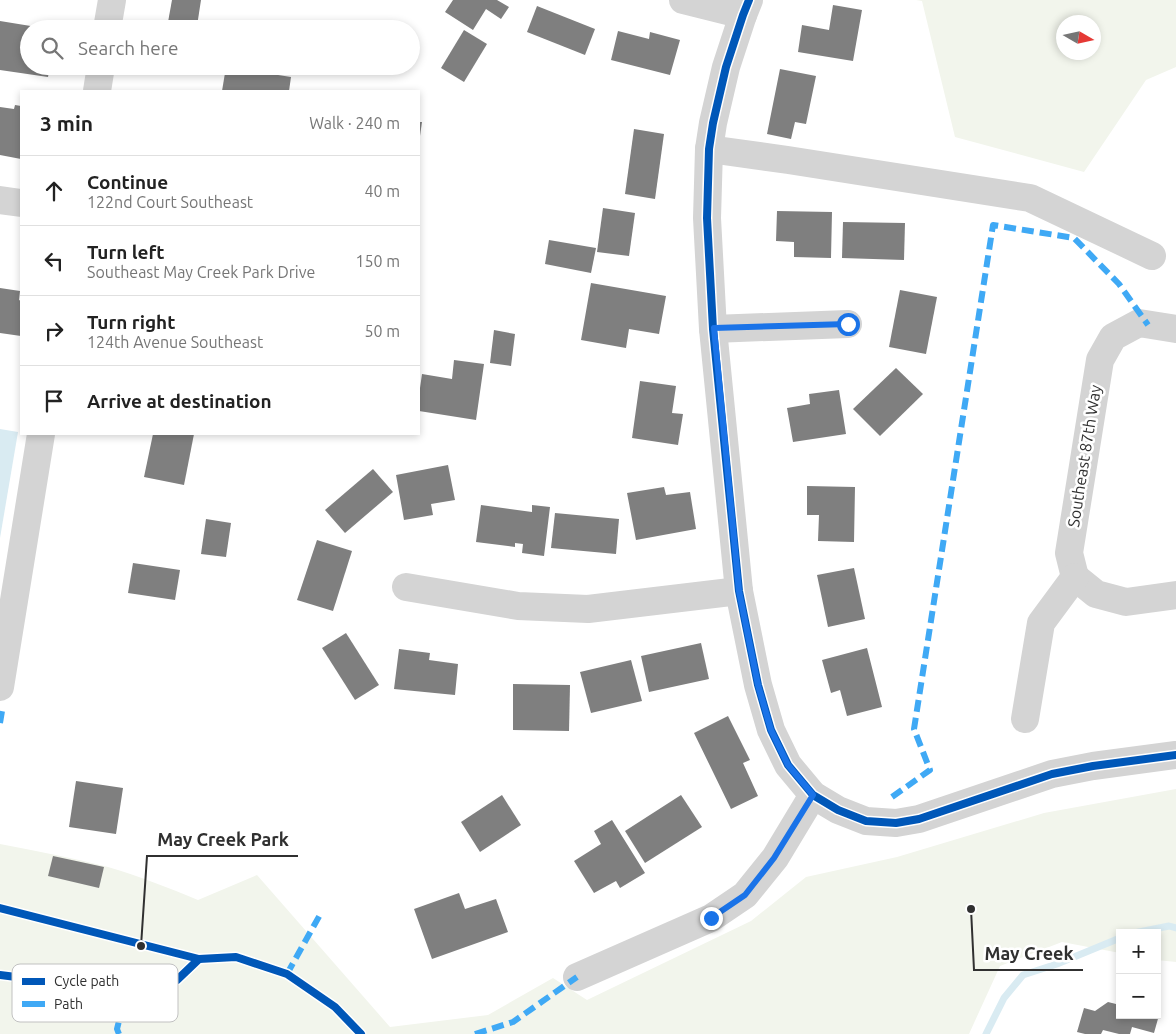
<!DOCTYPE html>
<html lang="en">
<head>
<meta charset="utf-8">
<style>
  body { margin:0; font-family:Ubuntu,sans-serif; background:#f2f2f2; color:#222 }
  .controls { position:absolute; right:15px; bottom:15px; display:grid; overflow:hidden; border-radius:0px; box-shadow:0 2px 8px #0003 }
  .controls button { width:45px; height:45px; display:grid; place-items:center; padding:0; border:0; border-bottom:1px solid #e0e0e0; background:#fff; color:#222; font:25px sans-serif }
  .compass { position:absolute; left:1056px; top:15px; width:45px; height:45px; border-radius:50%; background:#fff; box-shadow:0 2px 8px #0003; rotate:99deg }
  .stop { position:absolute; width:15px; height:15px; margin:-11px; border:4px solid #1a73e8; border-radius:50%; background:#fff }
  .stop.end { background:#1a73e8; border-color:#fff; box-shadow:0 1px 5px #0008 }
  .list { margin:0; padding:0; list-style:none }
  h2 { display:flex; justify-content:space-between; align-items:center; height:65px; margin:0; padding:0 20px; font-size:21px }
  h2 small { font-size:16px; font-weight:400; color:#767676 }
  .list li { display:grid; grid-template-columns:32px 1fr auto; gap:15px; align-items:center; box-sizing:border-box; height:70px; padding:0 20px; border-top:1px solid #e0e0e0 }
  .list b { display:block; font-size:19px; white-space:nowrap }
  .list p { margin:0; font-size:16px; white-space:nowrap; color:#767676 }
  .list em { font-size:16px; font-style:normal; color:#767676 }
  .icon { flex:none; width:28px; height:28px; fill:none; stroke:currentColor; stroke-width:2; stroke-linecap:round; stroke-linejoin:round }
  .map { position:relative; flex:none; width:1176px; height:1034px; overflow:hidden }
  .search { position:absolute; background:#fff; box-shadow:0 2px 8px #0003; left:20px; top:20px; width:400px; height:55px; display:flex; align-items:center; gap:12px; box-sizing:border-box; padding:0 18px; border-radius:28px; color:#767676; font-size:19px }
  .panel { position:absolute; background:#fff; box-shadow:0 2px 8px #0003; left:20px; top:90px; width:400px; height:345px; border-radius:0px }
  .map>svg:first-child { display:block }
</style>
</head>
<body>
<div class="map">
<svg width="1176" height="1034" viewBox="0 0 1176 1034">
  <rect width="100%" height="100%" fill="#fff"/>
  <g fill="#f2f5ec" fill-rule="evenodd">
    <path d="M916 0H1176V67L1146 80 1084 172 955 137 922 1ZM1064 22H1094V52H1064Z"/>
    <path d="M1176 789V962L1157 960V933H1120V953L1062 942 1000 966 969 1034H0V844C36 851 73 858 108 867 139 876 169 888 198 900L257 875 390 1027 488 1015 553 978 587 1000 751 921 806 877 897 857 1044 813Z"/>
  </g>
  <polygon fill="#d9ebf2" points="0,429 18,432 0,538"/>
  <g fill="none" stroke-linecap="round" stroke-linejoin="round">
    <g stroke="#d9ebf2" stroke-width="7">
      <polyline points="1134,933 1169,926 1176,928"/>
      <polyline points="986,1034 1004,998 1023,975 1057,964 1120,938"/>
    </g>
  </g>
  <g fill="#7f7f7f">
    <polygon points="172,0 201,0 197,26 168,22"/>
    <polygon points="453,0 497,0 509,7 501,19 486,9 473,30 445,12"/>
    <polygon points="833,5 862,10 853,61 798,52 802,25 829,30"/>
    <polygon points="537,6 595,29 585,55 527,32"/>
    <polygon points="0,21 43,28 29,29 29,66 50,66 48,77 0,70"/>
    <polygon points="464,30 487,44 464,82 441,68"/>
    <polygon points="618,31 649,39 650,32 680,40 670,75 611,60"/>
    <polygon points="226,67 291,77 289,91 222,91"/>
    <polygon points="780,69 816,76 806,124 795,122 791,139 767,134"/>
    <polygon points="15,105 21,106 21,159 0,155 0,107 14,109"/>
    <polygon points="419,122 422,122 420,136 419,136"/>
    <polygon points="634,129 664,134 655,199 625,194"/>
    <polygon points="603,208 635,213 629,256 597,252"/>
    <polygon points="777,211 832,212 831,258 794,257 794,242 776,241"/>
    <polygon points="843,222 905,223 904,260 842,258"/>
    <polygon points="549,240 596,248 591,273 545,264"/>
    <polygon points="591,283 666,296 659,334 629,329 626,348 581,340"/>
    <polygon points="0,288 20,291 19,300 21,301 21,336 0,333"/>
    <polygon points="900,290 937,297 926,354 889,347"/>
    <polygon points="494,330 515,334 511,366 490,363"/>
    <polygon points="454,360 484,364 476,420 419,411 419,395 422,374 452,379"/>
    <polygon points="896,368 923,394 880,436 853,409"/>
    <polygon points="640,381 676,386 672,413 683,414 678,445 632,438"/>
    <polygon points="839,390 846,434 793,442 787,408 810,404 809,394"/>
    <polygon points="153,434 194,434 184,485 144,477"/>
    <polygon points="448,465 455,500 431,504 433,515 404,520 396,475"/>
    <polygon points="373,469 393,492 345,533 325,510"/>
    <polygon points="807,486 855,487 854,542 818,541 819,515 807,515"/>
    <polygon points="664,487 666,495 690,492 696,529 636,540 627,493"/>
    <polygon points="481,505 532,512 532,505 550,507 544,556 522,553 523,544 515,543 515,547 476,542"/>
    <polygon points="555,513 619,519 616,554 551,548"/>
    <polygon points="206,519 231,523 226,557 201,554"/>
    <polygon points="317,540 352,551 333,611 297,600"/>
    <polygon points="133,563 180,570 175,600 128,593"/>
    <polygon points="854,568 865,619 828,627 817,575"/>
    <polygon points="346,633 379,685 355,700 322,648"/>
    <polygon points="701,643 709,679 649,692 641,656"/>
    <polygon points="867,648 882,707 847,716 840,690 831,693 822,660"/>
    <polygon points="399,649 430,653 429,660 458,664 455,695 394,689"/>
    <polygon points="631,660 642,701 591,713 580,672"/>
    <polygon points="513,684 570,685 569,731 513,730"/>
    <polygon points="728,716 750,760 743,763 758,796 731,809 694,733"/>
    <polygon points="76,781 123,788 116,834 69,827"/>
    <polygon points="502,795 521,825 480,852 461,822"/>
    <polygon points="681,795 702,827 645,863 625,831"/>
    <polygon points="612,820 645,873 620,888 616,881 594,893 574,861 601,844 594,831"/>
    <polygon points="53,856 104,867 99,888 48,876"/>
    <polygon points="459,893 465,909 496,899 508,932 432,959 414,909"/>
    <polygon points="1108,1002 1120,1005 1120,1015 1157,1015 1157,1007 1161,1008 1154,1033 1132,1027 1130,1034 1119,1034 1103,1030 1101,1034 1085,1034 1077,1032 1084,1008 1095,1011"/>
  </g>
  <g fill="none" stroke-linecap="round" stroke-linejoin="round">
    <g stroke="#d4d4d4" stroke-width="28">
      <polyline points="683,0 743,15"/>
      <polyline points="749,0 743,15 726,67 713,123 709,149 707,218 713,329 739,591 758,685 771,730 788,765 813,795 838,810 866,821 896,823 919,819 1052,774 1093,766 1176,755"/>
      <polyline points="107,29 112,0"/>
      <polyline points="97,91 101,66"/>
      <polyline points="709,149 788,160 1030,198 1152,256"/>
      <polyline points="0,200 21,203"/>
      <polyline points="713,329 848,324"/>
      <polyline points="1075,577 1069,553 1100,360 1113,337 1139,323 1176,329"/>
      <polyline points="1075,577 1096,594 1126,602 1176,595"/>
      <polyline points="406,587 518,606 588,609 739,591"/>
      <polyline points="0,687 41,434"/>
      <polyline points="1025,719 1041,623 1075,577"/>
      <polyline points="577,977 711,918 745,895 775,858 813,795"/>
    </g>
    <g stroke="#3fa9f5" stroke-width="6" stroke-dasharray="12 6" stroke-linecap="butt">
      <polyline points="0,723 2,711"/>
      <polyline points="892,797 930,770 914,729 993,225 1074,238 1119,284 1148,325"/>
      <polyline points="287,974 321,913"/>
      <polyline points="119,1034 117,1029 123,1005"/>
      <polyline points="475,1034 513,1022 577,977"/>
    </g>
    <defs>
      <g id="cycleway">
        <polyline points="749,0 743,15 726,67 713,123 709,149 707,218 713,329 739,591 758,685 771,730 788,765 813,795 838,810 866,821 896,823 919,819 1052,774 1093,766 1176,755"/>
        <polyline points="0,908 199,959"/>
        <polyline points="0,975 24,978 76,1000 123,1005 153,985 177,980 199,959 236,957 287,974 335,1007 361,1034"/>
      </g>
    </defs>
    <use href="#cycleway" stroke="#fff" stroke-width="11"/>
    <use href="#cycleway" stroke="#0057b8" stroke-width="8"/>
  </g>
  <g fill="none" stroke-linecap="round" stroke-linejoin="round">
    <polyline stroke="#1a73e8" stroke-width="6" points="711,918 745,895 774,858 813,795 788,765 771,730 758,685 739,591 714,328 848,324"/>
  </g>
  <g text-anchor="middle" stroke-width="5" stroke-linejoin="round" paint-order="stroke">
    <g font-size="16" fill="#303030" stroke="#fff">
      <text transform="translate(1084 456) rotate(-81)" y="6">Southeast 87th Way</text>
    </g>
  </g>
  <rect x="12" y="964" width="166" height="58" rx="8" fill="#fff" stroke="#c1c1c1" stroke-width="1"/>
  <rect x="22" y="978" width="23" height="7" fill="#0057b8"/>
  <rect x="22" y="1001" width="23" height="6" fill="#3fa9f5"/>
  <g font-size="14" fill="#303030">
    <text x="54" y="986">Cycle path</text>
    <text x="54" y="1009">Path</text>
  </g>
  <path fill="none" stroke="#303030" stroke-width="2" d="M141 946L147 856H298M971 909L974 970H1083"/>
  <g fill="#303030" stroke="#fff" stroke-width="2">
    <circle cx="141" cy="946" r="5"/>
    <circle cx="971" cy="909" r="5"/>
  </g>
  <g font-size="18" text-anchor="middle" font-weight="bold" fill="#303030" stroke="#fff" stroke-width="5" stroke-linejoin="round" paint-order="stroke">
    <text x="223" y="846">May Creek Park</text>
    <text x="1029" y="960">May Creek</text>
  </g>
</svg>
<div class="controls">
<button>+</button>
<button>−</button>
</div>
<svg class="compass" viewBox="-18 -18 36 36"><path d="M0-13l5 13h-10z" fill="#e53935"/><path d="M0 13l5-13h-10z" fill="#767676"/></svg>
<div class="stop" style="left:848px;top:324px"></div>
<div class="stop end" style="left:711px;top:918px"></div>
<div class="search"><svg class="icon" aria-label="search" viewBox="0 0 24 24"><circle cx="10" cy="10" r="6"/><path d="M15 15l6 6"/></svg>Search here</div>
<section class="panel">
<h2>3 min<small>Walk · 240 m</small></h2>
<ul class="list">
<li><svg class="icon" aria-label="ahead" viewBox="0 0 24 24"><path d="M12 20V5M6 11l6-6 6 6"/></svg><div><b>Continue</b><p>122nd Court Southeast</p></div><em>40 m</em></li>
<li><svg class="icon" aria-label="left" viewBox="0 0 24 24"><path d="M17 20v-9H6M10 6l-5 5 5 5"/></svg><div><b>Turn left</b><p>Southeast May Creek Park Drive</p></div><em>150 m</em></li>
<li><svg class="icon" aria-label="right" viewBox="0 0 24 24"><path d="M7 20v-9h11M14 6l5 5-5 5"/></svg><div><b>Turn right</b><p>124th Avenue Southeast</p></div><em>50 m</em></li>
<li><svg class="icon" aria-label="arrive" viewBox="0 0 24 24"><path d="M6 21V4h12l-3 4 3 4H6"/></svg><div><b>Arrive at destination</b></div></li>
</ul>
</section>
</div>
</body>
</html>
